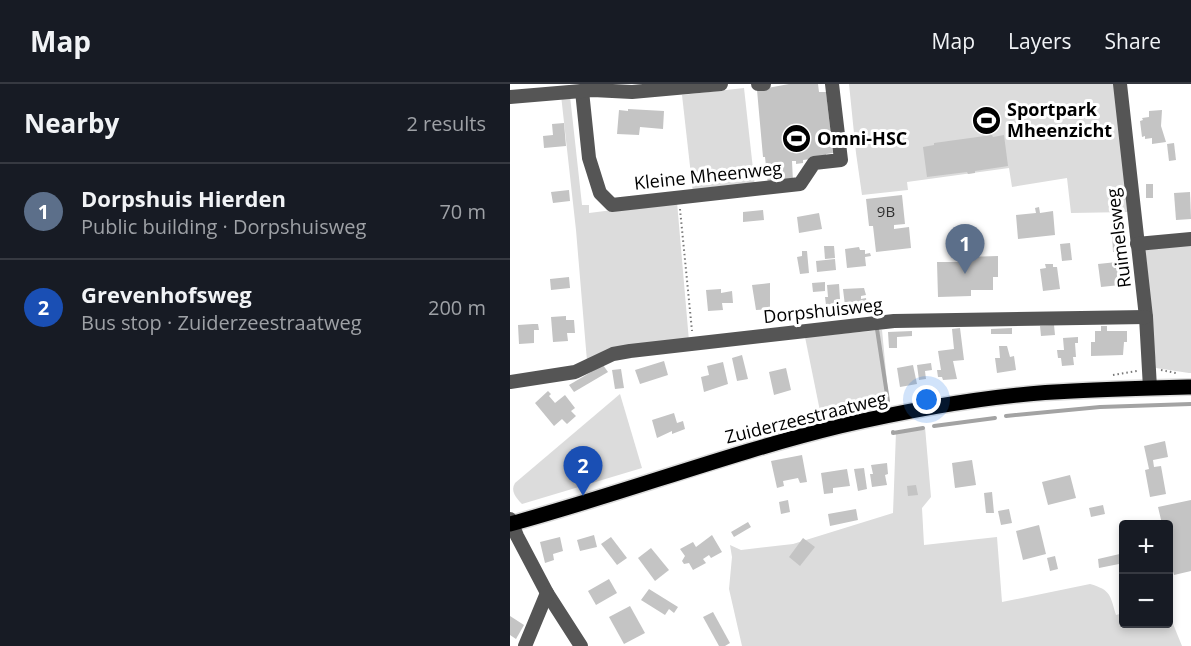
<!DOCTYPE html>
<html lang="en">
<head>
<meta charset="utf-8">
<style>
  body { margin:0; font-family:"Open Sans",sans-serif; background:#242831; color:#f1f3f6 }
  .controls { position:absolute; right:18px; bottom:18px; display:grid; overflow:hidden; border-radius:6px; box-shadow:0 3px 9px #0003 }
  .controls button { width:54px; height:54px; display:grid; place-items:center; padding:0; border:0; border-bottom:2px solid #363941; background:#171b24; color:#f1f3f6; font:30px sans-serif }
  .you { position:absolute; left:417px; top:316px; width:21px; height:21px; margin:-15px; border:4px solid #fff; border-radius:50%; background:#1a73e8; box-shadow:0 0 0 9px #1a73e833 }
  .badge { display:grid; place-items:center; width:39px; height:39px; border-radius:50%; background:#d93025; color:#fff; font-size:20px; font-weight:700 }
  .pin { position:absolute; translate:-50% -50px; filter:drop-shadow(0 2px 3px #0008) }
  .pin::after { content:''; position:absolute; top:32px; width:21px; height:18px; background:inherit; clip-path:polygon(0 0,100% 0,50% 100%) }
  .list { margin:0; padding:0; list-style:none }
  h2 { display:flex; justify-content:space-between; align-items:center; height:78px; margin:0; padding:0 24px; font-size:26px }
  h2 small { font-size:20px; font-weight:400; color:#9ea1a6 }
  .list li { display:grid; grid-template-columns:39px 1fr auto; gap:18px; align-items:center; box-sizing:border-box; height:96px; padding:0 24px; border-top:2px solid #363941 }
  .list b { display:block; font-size:22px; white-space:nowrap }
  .list p { margin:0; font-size:20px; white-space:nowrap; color:#9ea1a6 }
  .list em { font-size:20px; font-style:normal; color:#9ea1a6 }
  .map { position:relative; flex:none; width:681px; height:562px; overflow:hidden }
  header { display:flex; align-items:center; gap:36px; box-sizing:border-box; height:84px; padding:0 30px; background:#171b24; border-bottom:2px solid #363941 }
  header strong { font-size:28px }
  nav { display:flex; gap:33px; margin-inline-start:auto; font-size:21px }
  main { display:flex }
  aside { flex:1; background:#171b24 }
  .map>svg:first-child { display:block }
</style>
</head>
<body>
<header>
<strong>Map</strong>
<nav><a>Map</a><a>Layers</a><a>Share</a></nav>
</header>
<main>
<aside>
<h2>Nearby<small>2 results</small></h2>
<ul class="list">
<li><span class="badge" style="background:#5c6f8a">1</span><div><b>Dorpshuis Hierden</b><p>Public building · Dorpshuisweg</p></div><em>70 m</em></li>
<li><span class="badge" style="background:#1a4fb4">2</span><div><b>Grevenhofsweg</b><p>Bus stop · Zuiderzeestraatweg</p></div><em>200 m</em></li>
</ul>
</aside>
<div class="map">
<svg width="681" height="562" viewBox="0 0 681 562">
  <rect width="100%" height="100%" fill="#fff"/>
  <g fill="#dcdcdc">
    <polygon points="339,0 605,0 619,128 561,129 557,94 502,103 499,84 397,98 398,106 352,111 346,69"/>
    <polygon points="234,4 245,103 183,109 172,11"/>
    <polygon points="51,11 60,12 72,121 79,121 79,129 167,118 179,257 77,277 66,146"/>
    <polygon points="681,159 681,289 679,289 646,284 635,163"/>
    <polygon points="372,246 379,319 311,332 295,253"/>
    <path d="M110 310 132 384 12 420C6 414 0 407 5 399Z"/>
    <path d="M415 343 421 413 412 424 414 461 487 453 492 518 580 500C601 506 600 511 606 531L613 529 614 540H658L659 530 672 562H232L219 505 222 473 220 461 231 466 283 460 383 429 386 348Z"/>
  </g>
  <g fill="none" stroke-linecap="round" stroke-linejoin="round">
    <g stroke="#a3a3a3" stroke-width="4">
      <polyline points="367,245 378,317"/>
      <polyline points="496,332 590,323 681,320"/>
      <polyline points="424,342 485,334"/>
      <polyline points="383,348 383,349 413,344"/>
    </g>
  </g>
  <g fill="#c4c4c4">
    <polygon points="279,0 308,0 309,8 316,8 323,69 316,70 316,73 293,76 293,79 286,80 286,77 282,77 283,98 258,101 255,73 253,73 247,6"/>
    <polygon points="118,25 154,27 153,45 130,43 129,51 107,50 109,26 118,27"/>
    <polygon points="652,26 651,42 656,58 642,60 642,54 635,55 635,52 632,53 630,37 633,36 632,34 639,33 639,27"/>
    <polygon points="54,39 56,62 34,64 33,52 43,51 42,40"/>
    <polygon points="482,51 483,53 494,51 498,82 465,87 465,89 458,90 457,88 417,93 413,63 424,61 424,59"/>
    <polygon points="664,59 666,76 659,77 657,60"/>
    <rect x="636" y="100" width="7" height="14"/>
    <polygon points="59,106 60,117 43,119 41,108"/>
    <polygon points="680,108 681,135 666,136 664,109"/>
    <polygon points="392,111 395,140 384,141 384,145 399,143 401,164 366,168 363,142 359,142 356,115"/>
    <polygon points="529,123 530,129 543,127 545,151 508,155 506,131 526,129 525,124"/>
    <polygon points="253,126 254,136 233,138 233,128"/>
    <polygon points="309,129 312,145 289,149 287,133"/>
    <polygon points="613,148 615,167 603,168 602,149"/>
    <polygon points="560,159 562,176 552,177 550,160"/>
    <polygon points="314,162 324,162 325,174 315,175"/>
    <polygon points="349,163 350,166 355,166 355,170 360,169 361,172 355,173 356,182 337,184 335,165"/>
    <polygon points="292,167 297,167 299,189 290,190 287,173 292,172"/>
    <polygon points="488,172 488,193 483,193 483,206 461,206 461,212 428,213 427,178 455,178 455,173"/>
    <polygon points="325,175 326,186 307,188 306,177"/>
    <polygon points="607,178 610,201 591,203 588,180"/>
    <polygon points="535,180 543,180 543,183 547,183 550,205 533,207 530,185 536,184"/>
    <polygon points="59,193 60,204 41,206 40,195"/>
    <polygon points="315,198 315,207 303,208 302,199"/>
    <polygon points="260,199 260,225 246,226 242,201"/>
    <polygon points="329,200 330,215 324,216 324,220 316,221 315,213 318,213 317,201"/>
    <polygon points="354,204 356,211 351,212 351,215 356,214 357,223 332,227 331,222 335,222 333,205"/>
    <polygon points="211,205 211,209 222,207 223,219 212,219 213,226 198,227 196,206"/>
    <polygon points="56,232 56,236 64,236 65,249 57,249 58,257 43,258 41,233"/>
    <polygon points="23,240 28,240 29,246 24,246 24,259 9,260 8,241"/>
    <polygon points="544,241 545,251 531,252 530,242"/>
    <polygon points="591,242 597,242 597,247 617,247 617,258 614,258 613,271 581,272 581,258 585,258 585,247 591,247"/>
    <polygon points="450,244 454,276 443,277 447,295 433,296 432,293 428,293 427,286 431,286 428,267 444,265 442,245"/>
    <polygon points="502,244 502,250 481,250 481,245"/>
    <polygon points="402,247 402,252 387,253 387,264 379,264 378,248"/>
    <polygon points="568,253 568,259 565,259 566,273 563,273 564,281 552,282 551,274 548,274 547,266 554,266 553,254"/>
    <polygon points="489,262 497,262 500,273 504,272 506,286 487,289 485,274 490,274"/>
    <polygon points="232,271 238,295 227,297 222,274"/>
    <polygon points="154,277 158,291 130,300 125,286"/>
    <polygon points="213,278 218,300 194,308 191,293 199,291 197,282"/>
    <polygon points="421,279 422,286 415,287 416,295 409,296 407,281"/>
    <polygon points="93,281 98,288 64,308 59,301"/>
    <polygon points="403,281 407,300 390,303 387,284"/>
    <polygon points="276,284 281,306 264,311 259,288"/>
    <polygon points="111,285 114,304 105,305 102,286"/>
    <polygon points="38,307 41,310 39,312 45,319 55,311 65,324 61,327 66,332 57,340 52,335 44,342 25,319"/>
    <polygon points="164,329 167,339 173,337 175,345 162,350 162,347 147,354 142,336"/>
    <polygon points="655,357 658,373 643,376 644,383 651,382 656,410 640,413 635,386 639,385 634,362"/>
    <polygon points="292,371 297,398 290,399 288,394 273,397 274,402 267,404 261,377"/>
    <polygon points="462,376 466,401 445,404 442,379"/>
    <polygon points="377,379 378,390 375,391 377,401 362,403 360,390 363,390 361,381"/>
    <polygon points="354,384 357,405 348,407 344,385"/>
    <polygon points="337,385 340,402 323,404 323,409 314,410 311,389"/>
    <polygon points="560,391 566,414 538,421 532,398"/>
    <polygon points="406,401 408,411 398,412 397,402"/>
    <polygon points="482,408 484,429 476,429 474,409"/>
    <polygon points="278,416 280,428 271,430 269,418"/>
    <polygon points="681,416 681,487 664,491 658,468 658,440 652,440 648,423"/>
    <polygon points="593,421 595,430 581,433 579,424"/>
    <polygon points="346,425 348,436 320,442 318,430"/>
    <polygon points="499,425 502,439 491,441 488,427"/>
    <polygon points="238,438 241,443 224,453 221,448"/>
    <polygon points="529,441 536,470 513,476 506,447"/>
    <polygon points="84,451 87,463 70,467 67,456"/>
    <polygon points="202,451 212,468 201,474 199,471 193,475 196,479 183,486 179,479 174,480 172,477 175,472 170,465 183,458 186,463"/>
    <polygon points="50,453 53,467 43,470 44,476 35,479 30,458"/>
    <polygon points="101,453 117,474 107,481 91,460"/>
    <polygon points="293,454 305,463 290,482 279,473"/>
    <polygon points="141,464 159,486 145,497 128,474"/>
    <polygon points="614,469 614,479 589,484 588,475"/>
    <polygon points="545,472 548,485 540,487 537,474"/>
    <polygon points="99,495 107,509 86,521 78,507"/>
    <polygon points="139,505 168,523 164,529 159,525 155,531 131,516"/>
    <polygon points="120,522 135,549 114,560 99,533"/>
    <polygon points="203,528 220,559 215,562 209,562 193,533"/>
    <polygon points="0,532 14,541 6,555 0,551"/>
  </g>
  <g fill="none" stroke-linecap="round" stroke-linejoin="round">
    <defs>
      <path id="major" d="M0 440C111 410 219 369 330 342 404 325 488 310 563 307 602 305 642 304 681 303"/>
    </defs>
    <use href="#major" stroke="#dbdbdb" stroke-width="18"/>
    <g stroke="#777" stroke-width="2" stroke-dasharray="1.5 3" stroke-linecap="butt">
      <polyline points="170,125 182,247"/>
      <polyline points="651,286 666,289"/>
      <polyline points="603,291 627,287"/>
    </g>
    <g stroke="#555" stroke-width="14">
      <polyline points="248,0 254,0"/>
      <polyline points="610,0 636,233 640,304"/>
      <polyline points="72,7 79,74 90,109 102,121 290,100 304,79 331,76 322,0"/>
      <polyline points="0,13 83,6 122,8 211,0"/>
      <polyline points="627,160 681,155"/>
      <polyline points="0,298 65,288 103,270 120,267 384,237 636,233"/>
      <polyline points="0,435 7,452 37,509 71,562"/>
      <polyline points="15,562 37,509"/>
    </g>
    <use href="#major" stroke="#000" stroke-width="15"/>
  </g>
  <defs>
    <symbol id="stadium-disc" viewBox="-11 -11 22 22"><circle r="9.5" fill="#000" stroke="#fff"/><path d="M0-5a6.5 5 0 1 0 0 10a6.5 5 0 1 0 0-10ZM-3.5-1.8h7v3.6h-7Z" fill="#fff"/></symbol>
  </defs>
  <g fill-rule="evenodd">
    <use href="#stadium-disc" x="460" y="20" width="33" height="33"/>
    <use href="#stadium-disc" x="270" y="38" width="33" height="33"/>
  </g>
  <g text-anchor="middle" stroke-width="6" stroke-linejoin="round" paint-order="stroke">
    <g font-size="15" fill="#313131">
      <text x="376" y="133">9B</text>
    </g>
    <g font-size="18" font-weight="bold" fill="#000" stroke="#fff" text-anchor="start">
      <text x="497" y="32">Sportpark<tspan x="497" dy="21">Mheenzicht</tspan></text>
      <text x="307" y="61">Omni-HSC</text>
    </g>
    <g font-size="18" fill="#000" stroke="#fff">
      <text transform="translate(198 92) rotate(-6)" y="6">Kleine Mheenweg</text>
      <text transform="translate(609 154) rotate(-97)" y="6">Ruimelsweg</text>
      <text transform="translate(313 227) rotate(-6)" y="6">Dorpshuisweg</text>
      <text transform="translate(296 334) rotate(-14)" y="6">Zuiderzeestraatweg</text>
    </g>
  </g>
</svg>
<div class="controls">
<button>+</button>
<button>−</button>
</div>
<div class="you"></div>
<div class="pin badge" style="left:455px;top:190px;background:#5c6f8a">1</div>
<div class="pin badge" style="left:73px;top:412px;background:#1a4fb4">2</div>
</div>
</main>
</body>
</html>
